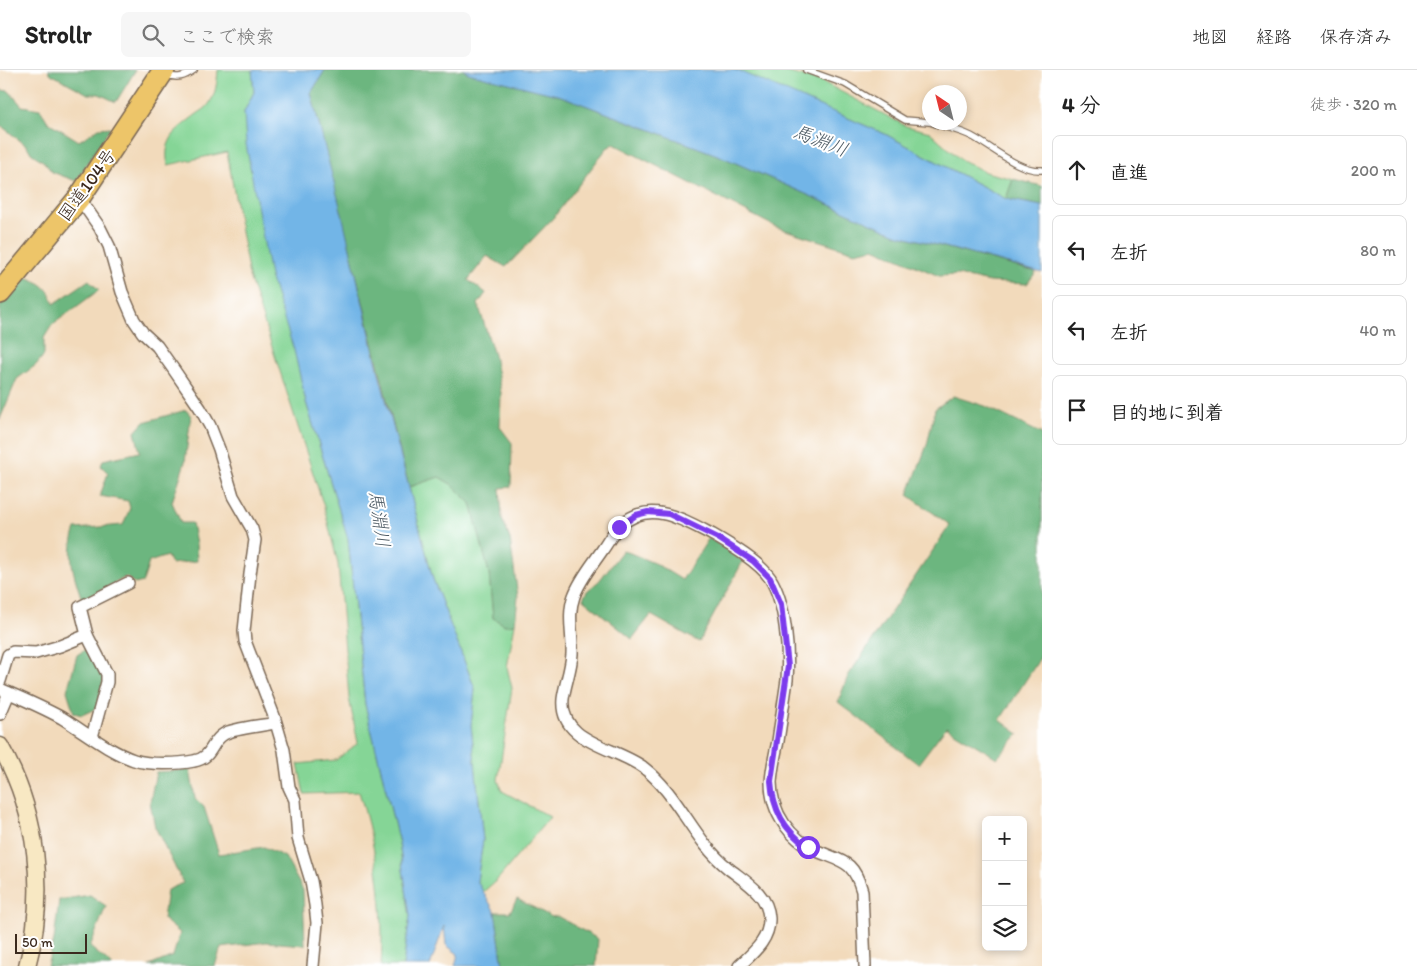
<!DOCTYPE html>
<html lang="ja">
<head>
<meta charset="utf-8">
<style>
  body { margin:0; font-family:Itim,"Klee One",sans-serif; background:#f6f6f6; color:#222 }
  .controls { position:absolute; right:15px; bottom:15px; display:grid; overflow:hidden; border-radius:8px; box-shadow:0 2px 8px #0003 }
  .controls button { width:45px; height:45px; display:grid; place-items:center; padding:0; border:0; border-bottom:1px solid #e0e0e0; background:#fff; color:#222; font:25px sans-serif }
  .compass { position:absolute; left:922px; top:15px; width:45px; height:45px; border-radius:50%; background:#fff; box-shadow:0 2px 8px #0003; rotate:325deg }
  .scale { position:absolute; left:15px; bottom:12px; width:72px; box-sizing:border-box; padding-left:5px; border:2px solid #3b2a1e; border-top:0; font-size:14px; line-height:18px; white-space:nowrap; color:#3b2a1e; -webkit-text-stroke:4px #fff; paint-order:stroke }
  .stop { position:absolute; width:15px; height:15px; margin:-11px; border:4px solid #7c3aed; border-radius:50%; background:#fff }
  .stop.end { background:#7c3aed; border-color:#fff; box-shadow:0 1px 5px #0008 }
  .list { margin:0; padding:0; list-style:none }
  h2 { display:flex; justify-content:space-between; align-items:center; height:65px; margin:0; padding:0 20px; font-size:21px }
  h2 small { font-size:16px; font-weight:400; color:#767676 }
  .list li { display:grid; grid-template-columns:32px 1fr auto; gap:15px; align-items:center; box-sizing:border-box; height:70px; margin:0 10px 10px; padding:0 10px; border:1px solid #e0e0e0; border-radius:8px }
  .list b { display:block; font-size:19px; white-space:nowrap }
  .list em { font-size:16px; font-style:normal; color:#767676 }
  .icon { flex:none; width:28px; height:28px; fill:none; stroke:currentColor; stroke-width:2; stroke-linecap:round; stroke-linejoin:round }
  .map { position:relative; flex:none; width:1042px; height:896px; overflow:hidden }
  header { display:flex; align-items:center; gap:30px; box-sizing:border-box; height:70px; padding:0 25px; background:#fff; border-bottom:1px solid #e0e0e0 }
  header strong { font-size:24px }
  nav { display:flex; gap:28px; margin-inline-start:auto; font-size:18px }
  .search { width:350px; height:45px; background:#f6f6f6; display:flex; align-items:center; gap:12px; box-sizing:border-box; padding:0 18px; border-radius:8px; color:#767676; font-size:19px }
  main { display:flex }
  aside { flex:1; background:#fff }
  .map>svg:first-child { display:block }
</style>
</head>
<body>
<header>
<strong>Strollr</strong>
<div class="search"><svg class="icon" aria-label="search" viewBox="0 0 24 24"><circle cx="10" cy="10" r="6"/><path d="M15 15l6 6"/></svg>ここで検索</div>
<nav><a>地図</a><a>経路</a><a>保存済み</a></nav>
</header>
<main>
<div class="map">
<svg width="1042" height="896" viewBox="0 0 1042 896">
  <rect width="100%" height="100%" fill="#fff"/>
  <filter id="ink" filterUnits="userSpaceOnUse"><feTurbulence type="fractalNoise" baseFrequency=".02" numOctaves="2"/><feDisplacementMap in="SourceGraphic" scale="10" xChannelSelector="R" yChannelSelector="G"/><feConvolveMatrix kernelMatrix="1 2 1 2 8 2 1 2 1" color-interpolation-filters="sRGB"/></filter>
  <filter id="wash" filterUnits="userSpaceOnUse"><feTurbulence type="fractalNoise" baseFrequency=".0096" numOctaves="4" result="noise"/><feDisplacementMap in="SourceGraphic" scale="20" xChannelSelector="R" yChannelSelector="G"/><feGaussianBlur stdDeviation="1.12" result="paint"/><feColorMatrix in="noise" values="0 0 0 0 0 0 0 0 0 0 0 0 0 0 0 0 0 1.4 0 .05"/><feComposite in="paint" operator="in"/></filter>
  <g filter="url(#wash)">
    <rect width="100%" height="100%" fill="#f2dabb"/>
    <g fill="#85d596" stroke="#60805a">
      <path d="M218 0H252L254 22 244 42 306 332 348 469 365 634 399 773 410 846 403 896H381C385 836 377 779 359 722L304 724 298 694 336 690 358 673 349 628 338 494 324 437 249 206 227 82 168 95C162 70 178 58 197 44 201 41 207 38 209 34 216 24 217 12 218 0Z"/>
      <polygon points="734,0 777,0 821,11 906,56 930,62 960,89 985,102 1013,109 1006,129 885,64"/>
      <polygon points="439,407 451,414 471,433 489,503 493,548 505,555 515,554 507,597 512,618 498,710 502,721 550,747 498,809 483,822 477,811 483,770 471,655 475,619 433,509 409,417"/>
    </g>
    <g fill="#6cb67f" stroke="#54704e">
      <polygon points="48,0 135,0 135,1 116,32 99,24 88,24 51,4"/>
      <path d="M325 0H463L469 3 561 26 720 86 896 164 1036 202 1027 214 989 212 958 205 939 206 874 178 855 182 776 157 614 74 607 78 554 147 506 197 487 186 468 210 486 223 478 234 494 285 501 323 500 357 512 373 511 417 500 418 502 449 510 469 518 527 515 554 505 555 493 548 489 503 471 433 451 414 439 407 409 417C375 286 345 154 311 23Z"/>
      <polygon points="0,20 9,21 22,36 40,39 48,52 79,71 99,58 111,57 76,111 52,102 44,92 31,83 27,76 0,55"/>
      <polygon points="1013,109 1042,116 1042,136 1006,129"/>
      <path d="M26 207C41 213 49 217 54 234L89 210 99 220 52 255 44 268V285L36 295 17 309 0 349V236Z"/>
      <polygon points="953,326 985,336 1042,364 1042,585 1000,650 1019,664 997,688 946,657 918,694 838,632 848,606 950,455 908,425 927,375 935,339"/>
      <path d="M186 340 191 346 185 392 172 432 181 453H192L196 474 197 491 171 494 167 486 149 492 143 512 135 514 126 507 82 530C74 505 66 485 76 459L123 455 130 438 128 431 100 426 108 403 101 396 103 390 140 382 135 362 144 352Z"/>
      <polygon points="709,468 743,491 699,572 651,545 632,569 583,529 587,521 599,511 623,480 656,494 682,510"/>
      <polygon points="89,577 104,608 97,638 82,645 74,643 67,621 77,585"/>
      <polygon points="190,700 195,728 204,737 219,784 264,777 285,787 303,820 305,875 266,872 221,878 215,896 149,896 173,886 180,863 163,849 167,820 183,813 155,757 150,732 156,702"/>
      <polygon points="90,825 106,836 90,877 113,896 47,896 54,870 59,830"/>
      <polygon points="517,829 552,847 557,846 598,869 596,896 503,896 495,842 510,842"/>
    </g>
    <g fill="#72b5e7" stroke="#567082">
      <polygon points="252,0 325,0 311,23 342,144 380,307 433,509 475,619 471,655 483,770 477,811 495,842 503,896 455,896 458,884 446,875 444,856 430,896 403,896 410,846 399,773 365,634 348,469 306,332 294,280 270,206 246,74 244,42 254,22"/>
      <polygon points="463,0 734,0 741,2 885,64 1006,129 1042,136 1042,203 896,164 720,86 561,26 468,3"/>
    </g>
  </g>
  <g filter="url(#ink)">
    <g fill="none" stroke-linecap="round" stroke-linejoin="round">
      <defs>
        <g id="lane">
          <polyline points="806,0 845,14 905,50 929,52"/>
          <path d="M166 5C178 9 184 7 194 0"/>
          <path d="M930 52C944 57 959 60 971 66 991 76 1019 102 1042 100"/>
        </g>
        <g id="street">
          <polyline points="79,128 100,158 109,176 122,222 134,250 143,263 157,276 174,300 200,338 210,356 219,379 233,426 252,459 255,470 250,504 244,561 245,571 274,646 284,680 289,717 295,730 298,768 311,811 315,835 317,853 313,896"/>
          <polyline points="0,611 8,585 13,582 36,583 60,576 87,565"/>
          <path d="M0 619C21 628 42 637 62 648 85 662 108 681 134 690 149 695 179 694 194 691 213 688 210 672 224 664 234 658 262 656 275 653"/>
          <polyline points="0,644 9,623"/>
          <polyline points="92,667 107,612 107,604 87,565 80,537 128,513"/>
          <path d="M739 896C754 882 770 869 769 848 768 823 744 811 728 798 693 770 679 725 644 698 617 677 559 673 563 629 565 614 571 600 572 584 573 564 567 545 574 526 580 509 593 494 603 479 608 472 613 462 620 456 649 428 684 450 713 465 730 475 758 491 770 508 786 533 789 581 787 610 784 630 781 650 778 671 775 684 772 698 771 712 771 743 790 769 817 781 843 792 853 790 862 821L865 896"/>
        </g>
        <path id="secondary" d="M0 676C38 742 47 824 27 896"/>
        <polyline id="highway" points="0,223 79,128 164,0"/>
      </defs>
      <use href="#lane" stroke="#7b6855" stroke-width="8"/>
      <use href="#street" stroke="#7b6855" stroke-width="14"/>
      <use href="#secondary" stroke="#7b6855" stroke-width="19"/>
      <use href="#highway" stroke="#7b6855" stroke-width="24"/>
      <use href="#lane" stroke="#fff" stroke-width="5.5"/>
      <use href="#street" stroke="#fff" stroke-width="11"/>
      <use href="#secondary" stroke="#f8e8c3" stroke-width="16"/>
      <use href="#highway" stroke="#edc569" stroke-width="21"/>
    </g>
  </g>
  <g fill="none" stroke-linecap="round" stroke-linejoin="round" filter="url(#ink)">
    <path stroke="#7c3aed" stroke-width="6" d="M619 457 636 445 648 442 669 444 718 468 753 491 770 508 781 534 788 596 771 711C773 740 784 760 808 777"/>
  </g>
  <g text-anchor="middle" stroke-width="4" stroke-linejoin="round" paint-order="stroke">
    <g font-size="18" fill="#3b2a1e" stroke="#fff">
      <text transform="translate(87 115) rotate(-54)" y="6">国道104号</text>
    </g>
    <g font-size="19" font-style="italic" fill="#4e5b64" stroke="#fff">
      <text transform="translate(821 70) rotate(21)" y="7">馬淵川</text>
      <text transform="translate(380 449) rotate(82)" y="7">馬淵川</text>
    </g>
  </g>
</svg>
<div class="controls">
<button>+</button>
<button>−</button>
<button><svg class="icon" aria-label="layers" viewBox="0 0 24 24"><path d="M12 4l9 5-9 5-9-5zM3 14l9 5 9-5"/></svg></button>
</div>
<svg class="compass" viewBox="-18 -18 36 36"><path d="M0-13l5 13h-10z" fill="#e53935"/><path d="M0 13l5-13h-10z" fill="#767676"/></svg>
<div class="scale">50 m</div>
<div class="stop" style="left:808px;top:777px"></div>
<div class="stop end" style="left:619px;top:457px"></div>
</div>
<aside>
<h2>4 分<small>徒歩 · 320 m</small></h2>
<ul class="list">
<li><svg class="icon" aria-label="ahead" viewBox="0 0 24 24"><path d="M12 20V5M6 11l6-6 6 6"/></svg><div><b>直進</b></div><em>200 m</em></li>
<li><svg class="icon" aria-label="left" viewBox="0 0 24 24"><path d="M17 20v-9H6M10 6l-5 5 5 5"/></svg><div><b>左折</b></div><em>80 m</em></li>
<li><svg class="icon" aria-label="left" viewBox="0 0 24 24"><path d="M17 20v-9H6M10 6l-5 5 5 5"/></svg><div><b>左折</b></div><em>40 m</em></li>
<li><svg class="icon" aria-label="arrive" viewBox="0 0 24 24"><path d="M6 21V4h12l-3 4 3 4H6"/></svg><div><b>目的地に到着</b></div></li>
</ul>
</aside>
</main>
</body>
</html>
